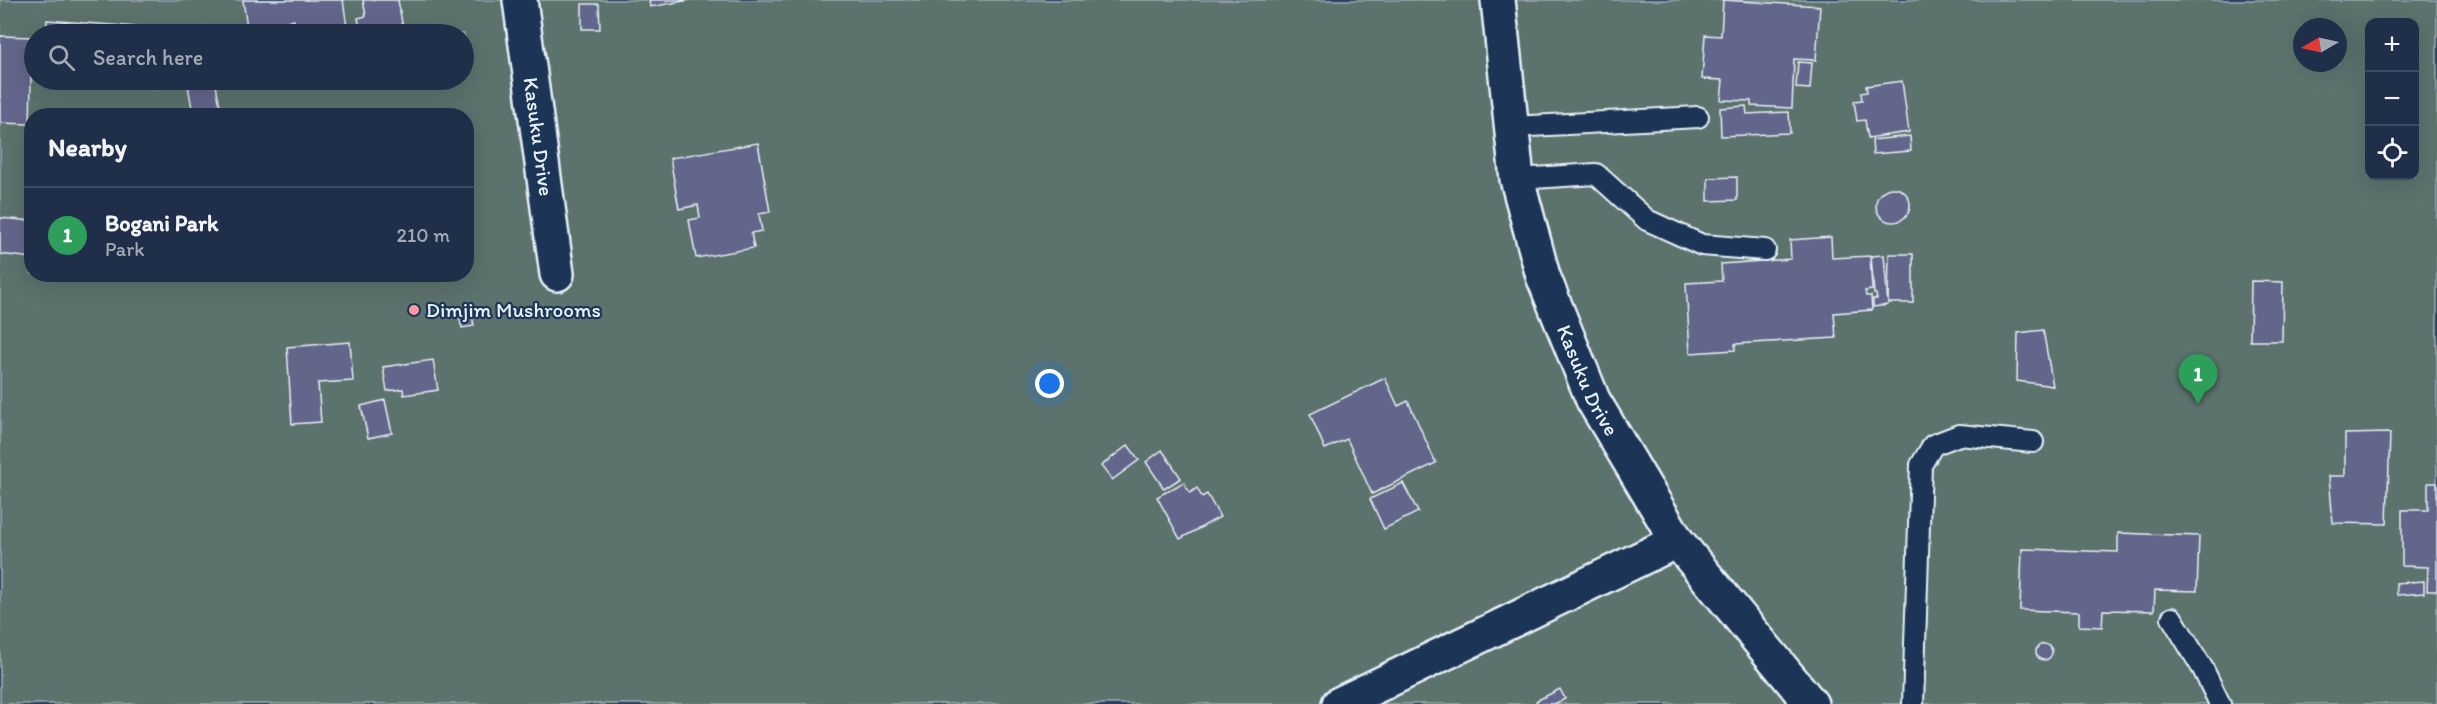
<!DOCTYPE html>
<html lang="en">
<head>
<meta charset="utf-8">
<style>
  body { margin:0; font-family:Itim,sans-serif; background:#2d3b53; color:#f1f3f6 }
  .controls { position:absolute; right:18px; top:18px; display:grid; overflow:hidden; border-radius:12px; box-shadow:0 6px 24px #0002 }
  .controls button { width:54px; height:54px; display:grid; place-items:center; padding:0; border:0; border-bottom:2px solid #3d4a61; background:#202f49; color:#f1f3f6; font:30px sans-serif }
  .compass { position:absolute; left:2293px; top:18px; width:54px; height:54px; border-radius:50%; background:#202f49; box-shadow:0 6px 24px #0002; rotate:261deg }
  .you { position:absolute; left:1050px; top:384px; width:21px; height:21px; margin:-15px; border:4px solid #fff; border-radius:50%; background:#1a73e8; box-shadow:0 0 0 9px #1a73e833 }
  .badge { display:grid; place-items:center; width:39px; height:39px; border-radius:50%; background:#d6ab8b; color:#fff; font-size:20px; font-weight:700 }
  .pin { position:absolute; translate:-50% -50px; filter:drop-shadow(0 2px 3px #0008) }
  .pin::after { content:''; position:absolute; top:32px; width:21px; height:18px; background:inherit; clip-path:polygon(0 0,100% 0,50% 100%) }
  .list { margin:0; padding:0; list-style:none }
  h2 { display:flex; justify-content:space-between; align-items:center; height:78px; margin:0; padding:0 24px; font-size:26px }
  h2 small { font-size:20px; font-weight:400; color:#a2a9b4 }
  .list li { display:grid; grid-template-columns:39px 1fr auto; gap:18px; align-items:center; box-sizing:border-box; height:96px; padding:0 24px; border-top:2px solid #3d4a61 }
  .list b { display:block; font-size:22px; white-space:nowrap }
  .list p { margin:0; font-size:20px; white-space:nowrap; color:#a2a9b4 }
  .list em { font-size:20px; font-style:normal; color:#a2a9b4 }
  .icon { flex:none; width:33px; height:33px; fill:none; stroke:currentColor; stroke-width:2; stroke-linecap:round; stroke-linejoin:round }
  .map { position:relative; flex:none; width:2437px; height:704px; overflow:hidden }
  .search { position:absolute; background:#202f49; box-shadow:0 6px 24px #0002; left:24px; top:24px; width:450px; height:66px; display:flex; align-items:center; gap:15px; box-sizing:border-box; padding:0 21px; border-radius:33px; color:#a2a9b4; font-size:22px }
  .panel { position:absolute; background:#202f49; box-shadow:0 6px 24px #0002; left:24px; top:108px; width:450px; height:174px; border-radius:24px }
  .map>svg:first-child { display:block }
</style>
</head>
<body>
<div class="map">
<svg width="2437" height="704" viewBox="0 0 2437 704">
  <rect width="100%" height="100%" fill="#2b3f61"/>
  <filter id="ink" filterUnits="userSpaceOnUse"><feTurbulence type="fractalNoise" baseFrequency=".0167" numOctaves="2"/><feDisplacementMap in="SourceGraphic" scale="12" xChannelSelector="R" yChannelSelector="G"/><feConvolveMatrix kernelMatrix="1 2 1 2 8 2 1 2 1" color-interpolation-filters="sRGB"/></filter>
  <g filter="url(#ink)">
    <path fill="#5c726d" stroke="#a2b2b2" stroke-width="1.5" fill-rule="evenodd" d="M0 0H2437V704H0ZM2370 22H2414V176H2370ZM2302 27H2338V63H2302ZM34 34H464V80H34ZM32 116H466V274H32Z"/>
    <g fill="#64668b" stroke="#e8f1f8" stroke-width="1.5">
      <polygon points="243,0 343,0 348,34 296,34 294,20 247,27"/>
      <polygon points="363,0 398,0 404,34 361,34 358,18 366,16"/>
      <polygon points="649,0 690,0 650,7"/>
      <polygon points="1723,0 1820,6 1816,60 1794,59 1792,108 1751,106 1751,101 1721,100 1723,80 1702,79 1705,35 1721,36"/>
      <polygon points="582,4 599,4 600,29 582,29"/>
      <polygon points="47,20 162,29 162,34 46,34"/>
      <polygon points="205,27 207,34 178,34 178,32"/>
      <polygon points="0,36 32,37 30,124 0,123"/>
      <polygon points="1798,62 1812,63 1810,89 1796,88"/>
      <polygon points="50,80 158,80 158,88"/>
      <polygon points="187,80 215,80 222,116 178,116 177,110 192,108"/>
      <polygon points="324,80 354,80 355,82 325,86"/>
      <polygon points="1902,81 1909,132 1868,138 1865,120 1857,121 1854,101 1862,100 1861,93 1867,92 1866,86"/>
      <polygon points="1746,106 1747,114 1789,112 1790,133 1721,136 1720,108"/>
      <polygon points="1910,136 1911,151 1873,154 1872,140"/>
      <polygon points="758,143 770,212 759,214 762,231 751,233 754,248 696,258 689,220 700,218 698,205 679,209 670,158"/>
      <polygon points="1737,177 1737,200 1708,201 1708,178"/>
      <circle cx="1893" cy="205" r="17"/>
      <polygon points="0,218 32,221 32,258 0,254"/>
      <polygon points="1831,237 1832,258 1870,256 1872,290 1865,291 1866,296 1871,296 1872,310 1834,313 1836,338 1735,344 1735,350 1690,353 1686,283 1722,281 1721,264 1791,259 1790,240"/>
      <polygon points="1889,254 1913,254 1913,303 1888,303"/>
      <polygon points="1884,255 1888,305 1873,307 1873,299 1877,299 1876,294 1874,294 1871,256"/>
      <polygon points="2251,281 2283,282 2282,341 2250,341"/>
      <polygon points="471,309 474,326 462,328 458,312"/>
      <polygon points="2043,330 2053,386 2017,381 2018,333"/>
      <polygon points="350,342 353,381 318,383 321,422 292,424 287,347"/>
      <polygon points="433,360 438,390 404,395 403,389 387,391 383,367"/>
      <polygon points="1385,378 1398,406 1408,401 1436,463 1372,494 1347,439 1325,449 1310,414"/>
      <polygon points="385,400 392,433 368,438 361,406"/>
      <polygon points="2390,433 2387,524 2333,523 2329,476 2345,476 2345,434"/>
      <polygon points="1128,445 1139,460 1112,480 1101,466"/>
      <polygon points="1162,450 1181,478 1164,489 1146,462"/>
      <polygon points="1184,482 1190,493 1197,488 1202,497 1207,494 1220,517 1180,539 1157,497"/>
      <polygon points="1403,483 1418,512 1384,529 1370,499"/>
      <polygon points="2428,483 2437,483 2437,591 2427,591 2428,567 2402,566 2402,510 2428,510"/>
      <polygon points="2118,533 2199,536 2197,591 2155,590 2154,611 2103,610 2102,627 2079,626 2079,612 2020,610 2022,549 2118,552"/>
      <polygon points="2424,581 2424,593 2397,595 2396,583"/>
      <circle cx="2044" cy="652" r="8"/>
      <polygon points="1560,689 1565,699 1554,704 1537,704 1536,701"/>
    </g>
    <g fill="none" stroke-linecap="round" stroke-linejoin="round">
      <defs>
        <g id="service">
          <polyline points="1512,127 1698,117"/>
          <polyline points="1517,179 1596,174 1647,220 1702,245 1765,250"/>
          <polyline points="2172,618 2203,669 2220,704"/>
          <polyline points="1913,704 1921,465 1933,445 1959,435 2033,442"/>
        </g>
        <g id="minor">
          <path id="s1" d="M520 0 557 274"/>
          <path id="s2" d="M1498 0 1517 179 1543 276 1593 400 1677 541 1811 704"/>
          <polyline points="1339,704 1677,541"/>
        </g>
      </defs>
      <use href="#service" stroke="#e8f1f8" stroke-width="24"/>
      <use href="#minor" stroke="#e8f1f8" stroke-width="38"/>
      <use href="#service" stroke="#1d3557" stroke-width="20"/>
      <use href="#minor" stroke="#1d3557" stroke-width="33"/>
    </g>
  </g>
  <circle fill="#ff9aa2" stroke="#1d3557" stroke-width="2" cx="414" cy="310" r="6"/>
  <g text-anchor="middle" stroke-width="4.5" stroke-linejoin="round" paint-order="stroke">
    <g font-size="21" fill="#e8f1f8" stroke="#1d3557">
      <text dy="7" stroke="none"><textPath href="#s1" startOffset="138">Kasuku Drive</textPath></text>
      <text dy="7" stroke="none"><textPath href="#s2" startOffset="394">Kasuku Drive</textPath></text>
    </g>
    <g font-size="21" fill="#e8f1f8" stroke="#1d3557" text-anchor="start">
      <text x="426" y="317">Dimjim Mushrooms</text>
    </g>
  </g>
</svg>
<div class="controls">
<button>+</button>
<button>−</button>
<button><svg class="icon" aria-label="locate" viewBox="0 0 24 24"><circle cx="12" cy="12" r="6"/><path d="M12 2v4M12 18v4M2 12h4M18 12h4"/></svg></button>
</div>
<svg class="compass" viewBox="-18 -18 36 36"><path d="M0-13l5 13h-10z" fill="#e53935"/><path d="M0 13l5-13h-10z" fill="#a2a9b4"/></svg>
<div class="you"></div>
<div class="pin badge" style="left:2198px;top:404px;background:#2e9e5b">1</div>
<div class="search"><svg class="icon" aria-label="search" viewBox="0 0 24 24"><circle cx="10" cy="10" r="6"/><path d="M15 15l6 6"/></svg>Search here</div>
<section class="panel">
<h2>Nearby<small></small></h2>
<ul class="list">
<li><span class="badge" style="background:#2e9e5b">1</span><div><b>Bogani Park</b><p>Park</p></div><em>210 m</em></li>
</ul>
</section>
</div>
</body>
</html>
